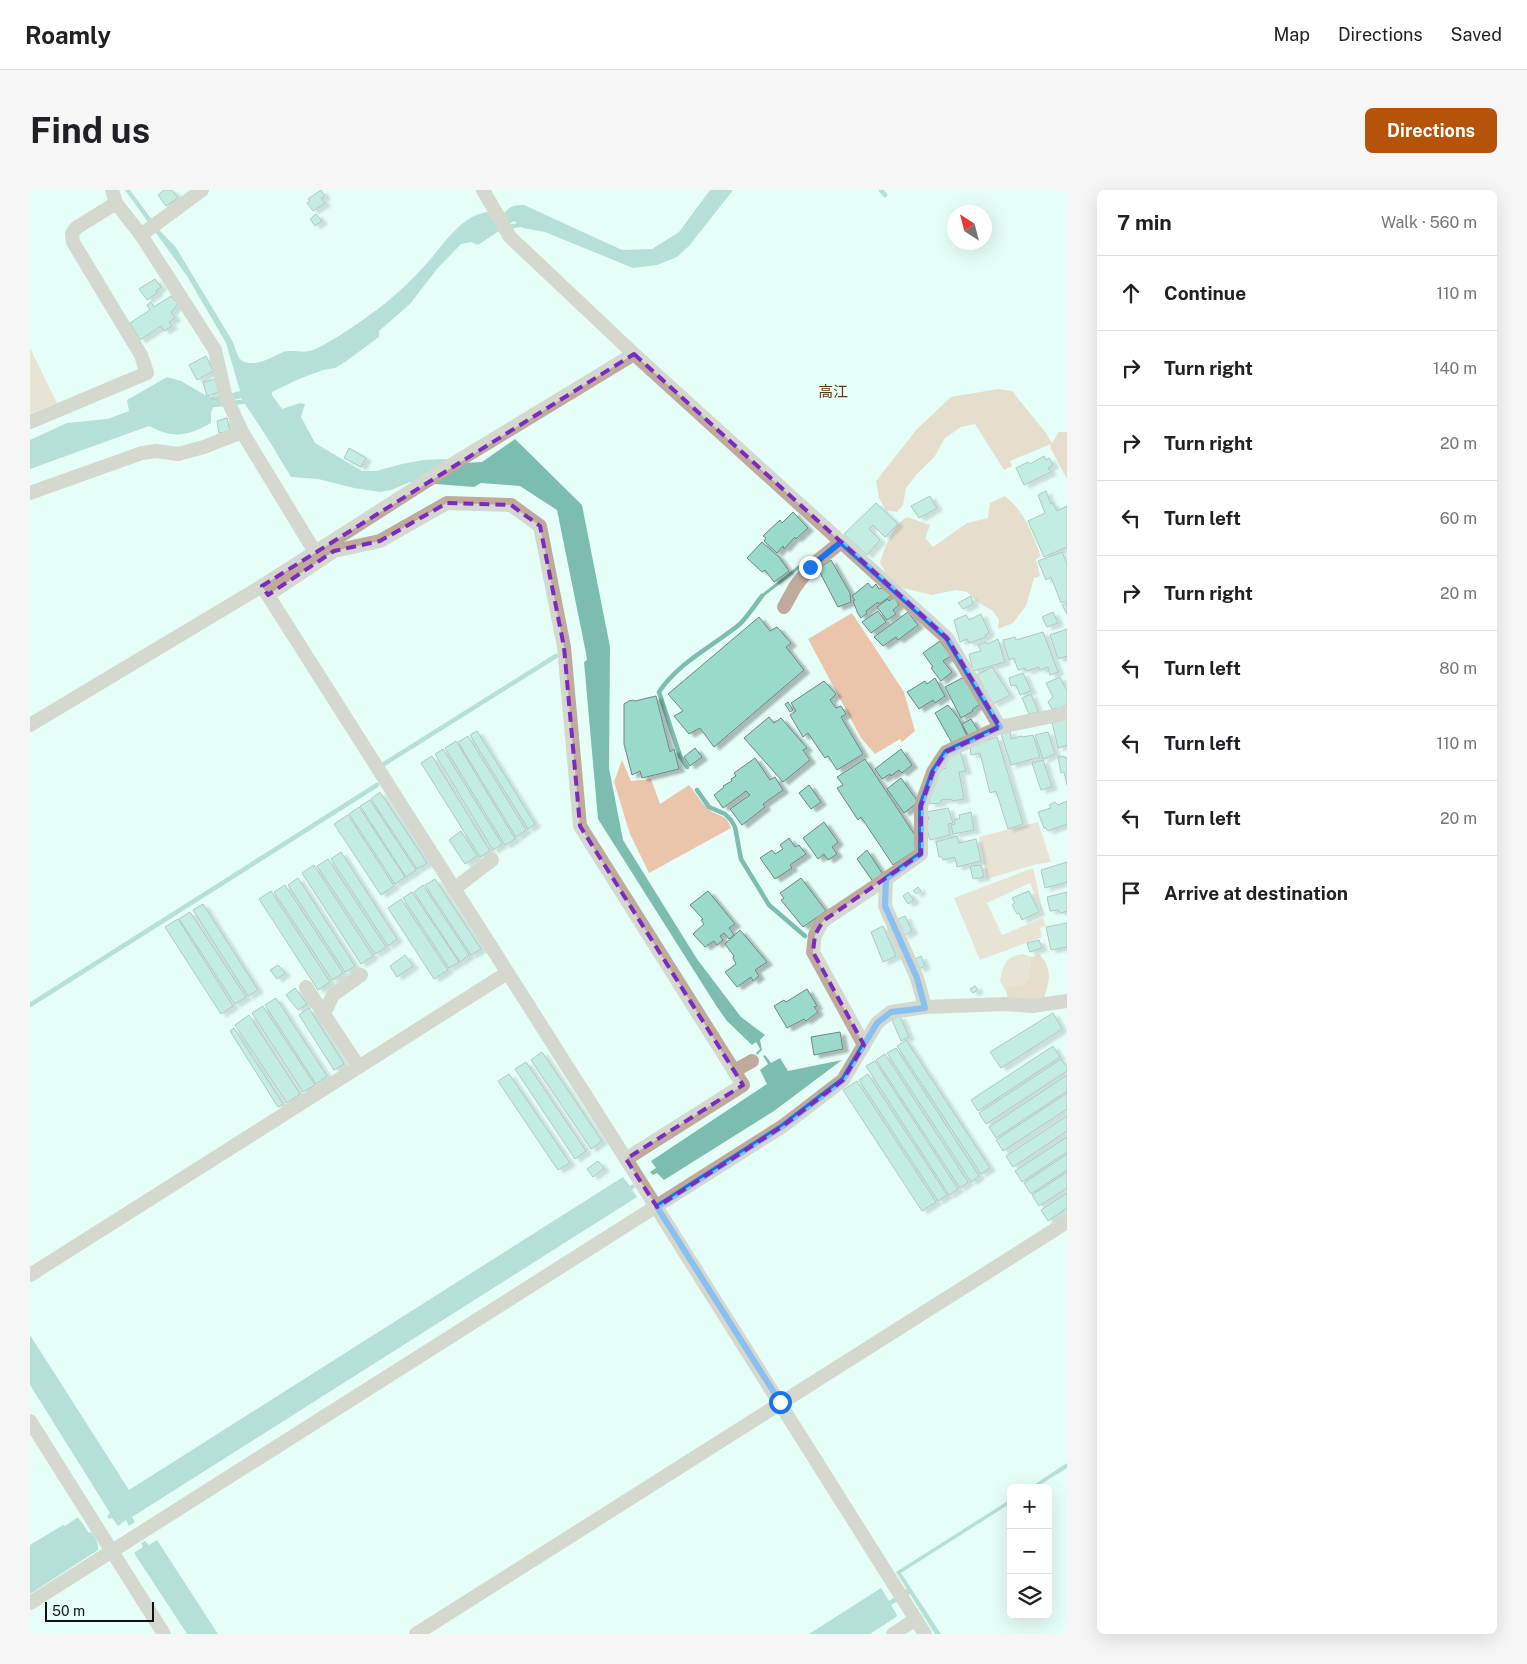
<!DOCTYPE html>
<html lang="en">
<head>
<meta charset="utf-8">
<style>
  body { margin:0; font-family:"Public Sans","Noto Sans JP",sans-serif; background:#f6f6f6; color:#202124 }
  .controls { position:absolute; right:15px; bottom:15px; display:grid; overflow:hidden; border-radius:8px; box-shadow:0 5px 20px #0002 }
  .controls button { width:45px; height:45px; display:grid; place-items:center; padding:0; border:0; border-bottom:1px solid #e0e0e0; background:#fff; color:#202124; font:25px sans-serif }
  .compass { position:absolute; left:917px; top:15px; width:45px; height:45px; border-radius:50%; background:#fff; box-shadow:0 5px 20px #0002; rotate:324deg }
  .scale { position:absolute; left:15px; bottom:12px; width:109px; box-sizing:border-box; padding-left:5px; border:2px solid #0d1513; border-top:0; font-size:14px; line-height:18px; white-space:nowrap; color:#0d1513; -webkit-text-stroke:4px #e6fef8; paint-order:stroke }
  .stop { position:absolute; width:15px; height:15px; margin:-11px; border:4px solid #1a73e8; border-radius:50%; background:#fff }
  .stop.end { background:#1a73e8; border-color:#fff; box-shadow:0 1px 5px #0008 }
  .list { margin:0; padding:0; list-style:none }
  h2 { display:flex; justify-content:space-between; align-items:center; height:65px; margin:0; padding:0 20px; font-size:21px }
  h2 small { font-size:16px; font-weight:400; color:#757577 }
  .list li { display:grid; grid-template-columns:32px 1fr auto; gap:15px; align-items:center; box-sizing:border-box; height:75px; padding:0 20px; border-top:1px solid #e0e0e0 }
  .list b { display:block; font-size:19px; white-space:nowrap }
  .list em { font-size:16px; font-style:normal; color:#757577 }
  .icon { flex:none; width:28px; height:28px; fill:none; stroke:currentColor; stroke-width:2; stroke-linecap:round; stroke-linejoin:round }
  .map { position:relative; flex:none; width:1037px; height:1444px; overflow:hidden; border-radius:8px }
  header { display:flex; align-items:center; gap:30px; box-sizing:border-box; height:70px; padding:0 25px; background:#fff; border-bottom:1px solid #e0e0e0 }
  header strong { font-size:24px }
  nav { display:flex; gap:28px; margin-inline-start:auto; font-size:18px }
  .intro { display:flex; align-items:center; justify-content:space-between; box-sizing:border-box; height:120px; padding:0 30px }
  h1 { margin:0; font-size:35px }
  .button { padding:12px 22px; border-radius:8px; background:#b45309; color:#fff; font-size:18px; font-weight:700 }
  main { display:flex; gap:30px; padding:0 30px }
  aside { flex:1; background:#fff; border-radius:8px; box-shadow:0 5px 20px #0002 }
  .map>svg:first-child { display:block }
</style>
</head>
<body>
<header>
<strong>Roamly</strong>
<nav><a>Map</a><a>Directions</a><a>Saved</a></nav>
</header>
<div class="intro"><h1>Find us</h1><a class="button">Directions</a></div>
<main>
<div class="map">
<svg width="1037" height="1444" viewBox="0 0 1037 1444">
  <defs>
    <filter id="shadow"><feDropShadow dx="5.5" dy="3" stdDeviation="1" flood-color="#0004"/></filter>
  </defs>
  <rect width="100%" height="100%" fill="#e6fef8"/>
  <g fill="#ebc5ab">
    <polygon points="0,158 27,213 0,224"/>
    <polygon points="822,423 874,502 885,541 872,552 870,549 845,564 831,548 778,449"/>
    <path d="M592 570 601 591 621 589 630 614 659 595C665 602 670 611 677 618 686 627 697 623 701 638L619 683 600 644 584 592Z"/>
    <polygon points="1008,632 1021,672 1007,674 957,689 949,647"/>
    <polygon points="1003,678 1014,726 1000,693 957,713 972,745 1013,728 1016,736 1010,738 1012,747 950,770 924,708"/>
    <path d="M992 764 1006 768 1002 790 993 797 975 800 970 791C973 775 975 767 992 764Z"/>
  </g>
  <g fill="#e6b898">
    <polygon points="968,199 982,201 1016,243 1022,253 1029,242 1037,242 1037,289 1020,257 1021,254 980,271 982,276 974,280 945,234 931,237 915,248 905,266 886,285 876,298 873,315 867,322 856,320 849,308 846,291 887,239 921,207"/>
    <path d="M975 306C996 323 1001 342 1011 366L1006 369 1010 386 1004 388 996 416 983 433 968 439 969 430 963 421 948 412 937 402 926 400 902 405 873 398 859 389 850 372C856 356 862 336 877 327L900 335 895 348 903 357 937 333 958 328 960 313Z"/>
    <path d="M1009 764C1024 780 1019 792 1013 811L978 812 976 798 994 794 999 789 1001 768Z"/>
  </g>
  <g fill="#7dbdaf">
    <path d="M95 0H100L131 42 145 56 203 152C205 157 207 166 210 169 221 180 242 167 253 162 263 159 274 164 283 160 306 150 328 133 348 119 366 105 383 89 398 72 414 54 432 24 459 22 463 21 469 22 474 23 481 16 484 15 494 15L592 60 622 59 649 42 680 0H703L659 56 647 67 627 75 603 78 515 42 493 38 484 31 448 55 441 52 431 54 407 79 380 114 349 141V147L315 172 305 178 293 180 269 189 242 202V205L252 219 270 213 275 214 271 227 285 253 332 281H346L372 274 393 270 416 269 435 273 452 272 485 249 552 315 580 457 579 578 593 650 667 769 711 827 735 845 730 850 732 860 727 865 726 863 730 859 726 852 722 855 697 831 687 817 568 629 554 472 557 470 556 463 527 320 490 296 451 293 444 297 380 292 361 300 350 302 324 298 288 289 261 287 238 249 211 208 191 213 183 217 181 223V233C158 246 143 249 119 236L0 279V250L37 233 77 229 99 221 97 210 137 187 151 191 175 205 185 208 210 201 196 153 157 86Z"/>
    <polygon points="769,375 773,376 733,407 732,406 732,404"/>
    <polygon points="735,865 741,873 750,868 758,881 812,870 744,921 634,990 627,983 623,985 620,982 626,978 621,971 737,894 730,880 738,874 733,866"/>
    <polygon points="593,987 600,996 603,994 605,997 602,1000 607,1007 102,1327 105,1332 99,1336 96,1330 88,1336 82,1328 79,1329 77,1326 80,1323 0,1195 0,1145 99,1300"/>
    <polygon points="1037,1273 1037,1278 1005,1298 999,1298"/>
    <polygon points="981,1309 981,1313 871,1383 911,1444 905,1444 880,1404 861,1415 867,1425 866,1427 840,1444 779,1444 851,1398 859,1411 877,1399 866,1382"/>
    <path d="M48 1327 59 1343 61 1342C65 1346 69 1354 68 1360L0 1404V1355L33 1335 35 1336Z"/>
    <polygon points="127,1350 188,1444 157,1444 104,1363 113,1357 111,1353 115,1351 119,1355"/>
  </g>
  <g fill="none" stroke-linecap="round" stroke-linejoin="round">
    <g stroke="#7dbdaf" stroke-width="4.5">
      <polyline points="851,0 855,5"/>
      <polyline points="478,37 495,34"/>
      <polyline points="183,215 220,211"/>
      <polyline points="354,574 526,466"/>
      <path d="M657 577 650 566 629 502C649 472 683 456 710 434 718 426 725 415 732 406"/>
      <polyline points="667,600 679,617 695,624 701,630 705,637 711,669 739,715 775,746"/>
      <polyline points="0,815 347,595"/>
    </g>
  </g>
  <g fill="#99dacb" stroke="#708580" filter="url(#shadow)">
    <polygon points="134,0 142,0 148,8 136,16 128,5"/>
    <polygon points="291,0 295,6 291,8 295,13 283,21 277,13 280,11 278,9"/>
    <polygon points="286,24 292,31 285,36 280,29"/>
    <polygon points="125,89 131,97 126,101 127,103 117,110 109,99"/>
    <polygon points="141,106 148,114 141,122 145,128 139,132 142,136 134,141 131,136 110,150 100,133 120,120 117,115 121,112 124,117"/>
    <polygon points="176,166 183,181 167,190 159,175"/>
    <polygon points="186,189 189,202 177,206 173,192"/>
    <polygon points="197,228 200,241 189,243 187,231"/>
    <polygon points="319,258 336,268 331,277 314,268"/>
    <polygon points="1014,266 1016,270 1019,268 1023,275 1018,278 1021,282 994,295 986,278 998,272 1000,274"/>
    <polygon points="1016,301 1021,314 1023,313 1027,321 1037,316 1037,357 1014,367 998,331 1015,323 1008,305"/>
    <polygon points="900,306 907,318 889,328 881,316"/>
    <polygon points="846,313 868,334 855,347 843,335 839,339 850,350 837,365 814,344"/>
    <polygon points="763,322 778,338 766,349 765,347 754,359 753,356 747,363 734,351 736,348 733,346 750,330 752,333"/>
    <polygon points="732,352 749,367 759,381 744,392 735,380 732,382 717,368"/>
    <polygon points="1032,362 1037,374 1037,411 1031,413 1021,387 1016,390 1008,371"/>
    <polygon points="801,370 820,403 821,412 808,417 788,379"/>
    <polygon points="838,393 842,398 846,394 849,399 855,397 861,406 849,414 848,412 836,421 837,423 831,428 827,422 827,421 823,411 825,410 822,406"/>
    <polygon points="941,406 943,414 933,419 928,413"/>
    <polygon points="864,407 869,415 863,420 866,424 857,430 847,417 858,409 859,411"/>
    <polygon points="1037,413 1037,424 1032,415"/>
    <polygon points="848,421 856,432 841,443 832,432"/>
    <polygon points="878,422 888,435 868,450 866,447 853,456 844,447"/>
    <polygon points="1023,422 1028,433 1017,437 1012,427"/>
    <polygon points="951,424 959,443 955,445 956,447 939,453 937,449 930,452 924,430 936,425 939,430"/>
    <polygon points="729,427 740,441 747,437 761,453 756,457 774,480 684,557 670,538 659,544 644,526 653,521 638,504"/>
    <polygon points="1037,439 1037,466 1028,469 1020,445"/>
    <polygon points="1013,442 1028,482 1020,485 1018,477 1010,480 1009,477 997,481 995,478 988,480 984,468 979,470 973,450 985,447 986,450"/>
    <polygon points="968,449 975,472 943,481 939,464 951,461 948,455 956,452 957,454"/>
    <polygon points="910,451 921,466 913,471 922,482 911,491 901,478 903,477 893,463"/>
    <polygon points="962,477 980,505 963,514 947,485"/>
    <polygon points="993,483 1001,501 990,505 986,495 981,496 979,488"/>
    <polygon points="934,487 950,514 942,520 943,521 931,528 915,497"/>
    <polygon points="1030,487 1037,501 1037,515 1029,519 1028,518 1022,519 1018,512 1023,507 1016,493"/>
    <polygon points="905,488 915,506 905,513 903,510 889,519 877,502 895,491 897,494"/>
    <polygon points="794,491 806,504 800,510 806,518 811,516 816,524 811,527 833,564 807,580 798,566 795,568 778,543 773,547 760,525 766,521 761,513"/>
    <polygon points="1001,504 1008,522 999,524 992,508"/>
    <polygon points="626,506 640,562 644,559 649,579 612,588 610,581 602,585 594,554 594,514 599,511 603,510 605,511"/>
    <polygon points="758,512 763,520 760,522 755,514"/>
    <polygon points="918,515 929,529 937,546 922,553 905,523"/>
    <polygon points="739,527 744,533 751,528 777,558 773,560 780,570 753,592 714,548"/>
    <polygon points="1037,528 1037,555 1028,558 1022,532"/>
    <polygon points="941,529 949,542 939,547 932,534"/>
    <polygon points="447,541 505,634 498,639 440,545"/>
    <polygon points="980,541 981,549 991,546 993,547 1003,545 1010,567 981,575 971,544"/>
    <polygon points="1018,542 1025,564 1013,569 1005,545"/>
    <polygon points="438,546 496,640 486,647 428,552"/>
    <polygon points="967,547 993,634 978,639 966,601 960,603 950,563 941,565 940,556"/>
    <polygon points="426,551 485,649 475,655 415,558"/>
    <polygon points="665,558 672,567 660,576 654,567"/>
    <polygon points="413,559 472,654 463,660 405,564"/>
    <polygon points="871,559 882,575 872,583 869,580 861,586 860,584 852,589 845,579"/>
    <polygon points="930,561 936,581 929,582 934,609 923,611 921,609 911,610 910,613 900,614 899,605 910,580 916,578 913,574 919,565"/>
    <polygon points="402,566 460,661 450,667 391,573"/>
    <polygon points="1034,566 1035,568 1037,567 1037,595 1034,582 1031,583 1028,567"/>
    <polygon points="725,568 740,590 745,587 753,600 733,614 735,617 712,635 700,619 720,605 716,601 693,618 684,605 694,597 693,596 702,591 701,589 706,586 704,583"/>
    <polygon points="835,569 888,650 884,654 887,659 863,675 831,627 828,630 807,598 813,595 807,587"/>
    <polygon points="1013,570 1022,597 1011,600 1002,573"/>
    <polygon points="871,588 888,612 874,623 857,599"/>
    <polygon points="779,595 791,612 781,619 769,603"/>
    <polygon points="350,602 397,673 387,679 341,609"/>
    <polygon points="340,610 386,680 376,687 330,616"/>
    <polygon points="1037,611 1037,634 1018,641 1016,638 1014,638 1008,622 1021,618 1019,615 1025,612 1028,615"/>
    <polygon points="329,617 375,687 365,694 319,624"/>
    <polygon points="918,618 923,633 918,634 920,645 900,650 895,632 899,629 896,622"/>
    <polygon points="941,622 944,640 923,644 921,635 925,634 924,630 930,628 929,625"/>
    <polygon points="318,625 364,696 351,705 304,634"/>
    <polygon points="794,632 808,652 802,657 807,664 798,670 794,664 788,669 773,648"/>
    <polygon points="431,641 447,666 435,674 419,650"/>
    <polygon points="927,646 929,653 946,649 951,671 927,677 925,667 913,670 912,667 909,667 906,652"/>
    <polygon points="759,648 765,657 769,655 776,664 760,675 762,678 745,689 730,668 742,660 745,664 753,659 750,655"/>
    <polygon points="837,660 854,686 844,693 827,669"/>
    <polygon points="311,662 367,749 358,756 301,669"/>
    <polygon points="298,669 356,757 345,764 287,676"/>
    <polygon points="1037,672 1037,692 1015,698 1011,680"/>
    <polygon points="284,675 343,766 331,774 272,683"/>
    <polygon points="951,675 954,687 943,689 940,676"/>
    <polygon points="268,688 325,776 315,782 258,695"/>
    <polygon points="771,688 796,721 773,737 751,710 754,708 750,703"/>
    <polygon points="405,689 451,759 441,765 395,695"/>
    <polygon points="255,695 313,783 302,790 244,702"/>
    <polygon points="393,695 439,765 430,772 384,702"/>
    <polygon points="888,697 891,701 887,704 883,701"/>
    <polygon points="241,701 300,792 288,800 229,709"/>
    <polygon points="678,701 705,734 699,738 704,745 699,749 694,743 690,746 693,750 687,755 684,751 675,757 663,744 674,734 671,730 673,729 660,715"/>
    <polygon points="999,701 1009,722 992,730 989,723 987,724 982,715 985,713 982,708"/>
    <polygon points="382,702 429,772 419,778 373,708"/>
    <polygon points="878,702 884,710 878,714 873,706"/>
    <polygon points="1037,702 1037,721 1031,723 1028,720 1020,721 1017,707"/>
    <polygon points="371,709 418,780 404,789 358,718"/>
    <polygon points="173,714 228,800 218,806 163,720"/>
    <polygon points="160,722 216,807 205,814 149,729"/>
    <polygon points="875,726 882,741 874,746 866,730"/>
    <polygon points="148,729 203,816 191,824 135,737"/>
    <polygon points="1037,733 1037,757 1021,760 1016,737"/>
    <polygon points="853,736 866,766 853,772 841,742"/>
    <polygon points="710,740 737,772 725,780 729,786 723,791 721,787 707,797 695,782 706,774 703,768 704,766 695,754"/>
    <polygon points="1009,750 1012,758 1000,762 997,753"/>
    <polygon points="375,765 383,776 367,787 360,776"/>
    <polygon points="891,766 895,776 889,779 885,769"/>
    <polygon points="248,775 255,783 247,789 240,780"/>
    <polygon points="945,796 948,800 943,803 940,799"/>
    <polygon points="265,798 277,814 268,820 256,805"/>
    <polygon points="777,799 787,816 784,817 788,822 776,831 774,829 757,838 744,816 754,810 756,812"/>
    <polygon points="246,808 297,886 286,894 235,815"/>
    <polygon points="233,816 285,895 273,902 222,823"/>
    <polygon points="279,818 314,874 304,880 269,825"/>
    <polygon points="1023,823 1032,839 971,878 960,862"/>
    <polygon points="219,825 270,904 257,913 205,835"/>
    <polygon points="870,826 879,847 871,851 862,830"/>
    <polygon points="204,838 253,914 248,917 200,841"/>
    <polygon points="810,842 813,859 784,865 781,847"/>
    <polygon points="876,850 960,978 951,984 867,856"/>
    <polygon points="1023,856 1030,867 948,921 941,910"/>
    <polygon points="866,858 949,986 941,992 857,863"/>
    <polygon points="512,862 572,951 561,959 501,870"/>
    <polygon points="855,864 938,992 930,998 846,870"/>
    <polygon points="1031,869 1037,877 1037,881 956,934 949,923"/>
    <polygon points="845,871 928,999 919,1005 836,876"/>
    <polygon points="496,872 556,961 545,969 485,879"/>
    <polygon points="479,884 540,973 528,980 468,891"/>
    <polygon points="838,884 917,1005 908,1011 829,890"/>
    <polygon points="1037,885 1037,901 966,948 959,937"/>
    <polygon points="827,891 906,1012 892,1021 813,900"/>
    <polygon points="1037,903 1037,919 973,961 966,950"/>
    <polygon points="1037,926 1037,941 983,977 976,966"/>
    <polygon points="1037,947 1037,962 992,992 985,981"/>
    <polygon points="1037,964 1037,980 1001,1004 994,993"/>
    <polygon points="568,971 574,978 563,987 557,979"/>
    <polygon points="1037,982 1037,998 1009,1016 1002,1005"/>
    <polygon points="1037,1003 1037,1018 1018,1031 1011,1020"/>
  </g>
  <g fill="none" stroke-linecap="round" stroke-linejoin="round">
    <g stroke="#bfaa9c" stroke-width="14">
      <polyline points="82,0 86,13 111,45 185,160 195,204 212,242 285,362"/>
      <polyline points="453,0 480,47 604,164 917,448 970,537"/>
      <polyline points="111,45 172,0"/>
      <polyline points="0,232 117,183 111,165 43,52 42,44 46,38 86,13"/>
      <polyline points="0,303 112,263 126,261 148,264 174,257 212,242"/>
      <polyline points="232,396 596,969 895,1444"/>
      <polyline points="238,405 304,361 350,351 417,313 481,315 510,336 534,457 550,636 713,895 596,969"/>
      <polyline points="754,417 765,397 780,377 811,352"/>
      <polyline points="0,535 232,396 431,269 604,164"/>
      <polyline points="424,699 462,670"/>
      <polyline points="276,797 329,877"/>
      <polyline points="895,817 887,788 855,716 856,689 891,664 891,616 903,582 916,562 970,537 1037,523"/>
      <polyline points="294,824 303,805 331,785"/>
      <polyline points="834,855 783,762 785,745 793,731 856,689"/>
      <polyline points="704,881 722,871"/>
      <polyline points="0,1085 477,783"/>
      <polyline points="0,1231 134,1444"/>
      <polyline points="0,1413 753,936 813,890 847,833 861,822 895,817 976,814 1002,816 1037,811"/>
      <polyline points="386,1444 1037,1032"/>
      <polyline points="863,1444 886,1429"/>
    </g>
  </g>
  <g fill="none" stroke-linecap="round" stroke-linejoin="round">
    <polyline stroke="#1a73e8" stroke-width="6" points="750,1212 627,1017 753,936 813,890 847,833 861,822 895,818 887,788 855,716 856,689 891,664 891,616 903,582 916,562 970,537 917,448 811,352 780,377"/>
  </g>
  <path d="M0 0H1037V1444H0ZM604 164 917 448 970 537 916 562 903 582 891 616V664L793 731 785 745 783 762 834 855 813 890 753 936 627 1017 596 969 713 895 550 636 534 457 510 336 481 315 417 313 350 351 304 361 238 405 232 396Z" fill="#e6fef8" fill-opacity=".55" fill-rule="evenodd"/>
  <path fill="none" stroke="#7b2cbf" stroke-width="4" stroke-dasharray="10 6" stroke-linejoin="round" d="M604 164 917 448 970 537 916 562 903 582 891 616V664L793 731 785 745 783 762 834 855 813 890 753 936 627 1017 596 969 713 895 550 636 534 457 510 336 481 315 417 313 350 351 304 361 238 405 232 396Z"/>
  <g text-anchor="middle" stroke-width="4.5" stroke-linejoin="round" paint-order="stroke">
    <g font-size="15" fill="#613510" stroke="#e6fef8">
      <text x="803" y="207">高江</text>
    </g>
  </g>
</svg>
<div class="controls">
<button>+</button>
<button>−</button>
<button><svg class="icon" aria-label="layers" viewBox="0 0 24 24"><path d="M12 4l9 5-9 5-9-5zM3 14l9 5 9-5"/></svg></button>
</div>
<svg class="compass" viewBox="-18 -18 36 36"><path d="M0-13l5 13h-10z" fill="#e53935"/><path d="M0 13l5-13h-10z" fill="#757577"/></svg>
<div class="scale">50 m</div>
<div class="stop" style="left:750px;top:1212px"></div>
<div class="stop end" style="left:780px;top:377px"></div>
</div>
<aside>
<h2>7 min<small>Walk · 560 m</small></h2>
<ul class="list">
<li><svg class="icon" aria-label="ahead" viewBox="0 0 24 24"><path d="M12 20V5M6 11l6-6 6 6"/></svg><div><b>Continue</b></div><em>110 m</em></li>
<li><svg class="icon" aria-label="right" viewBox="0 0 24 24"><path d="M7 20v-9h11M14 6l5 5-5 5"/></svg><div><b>Turn right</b></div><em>140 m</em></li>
<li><svg class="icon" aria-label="right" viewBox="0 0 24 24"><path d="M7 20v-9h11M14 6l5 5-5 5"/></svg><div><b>Turn right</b></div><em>20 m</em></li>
<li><svg class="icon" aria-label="left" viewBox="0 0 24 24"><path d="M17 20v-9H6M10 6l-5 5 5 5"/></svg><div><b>Turn left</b></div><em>60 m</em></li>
<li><svg class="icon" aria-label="right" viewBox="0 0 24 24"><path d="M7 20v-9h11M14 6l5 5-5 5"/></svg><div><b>Turn right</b></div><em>20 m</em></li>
<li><svg class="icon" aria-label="left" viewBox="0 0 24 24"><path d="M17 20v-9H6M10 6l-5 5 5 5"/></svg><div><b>Turn left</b></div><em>80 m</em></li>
<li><svg class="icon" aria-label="left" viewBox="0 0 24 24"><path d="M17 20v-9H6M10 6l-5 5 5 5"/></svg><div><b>Turn left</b></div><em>110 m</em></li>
<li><svg class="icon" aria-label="left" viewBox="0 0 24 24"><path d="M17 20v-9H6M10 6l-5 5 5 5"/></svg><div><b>Turn left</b></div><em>20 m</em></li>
<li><svg class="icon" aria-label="arrive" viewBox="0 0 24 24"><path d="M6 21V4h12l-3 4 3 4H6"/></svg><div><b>Arrive at destination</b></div></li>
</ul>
</aside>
</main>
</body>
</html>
